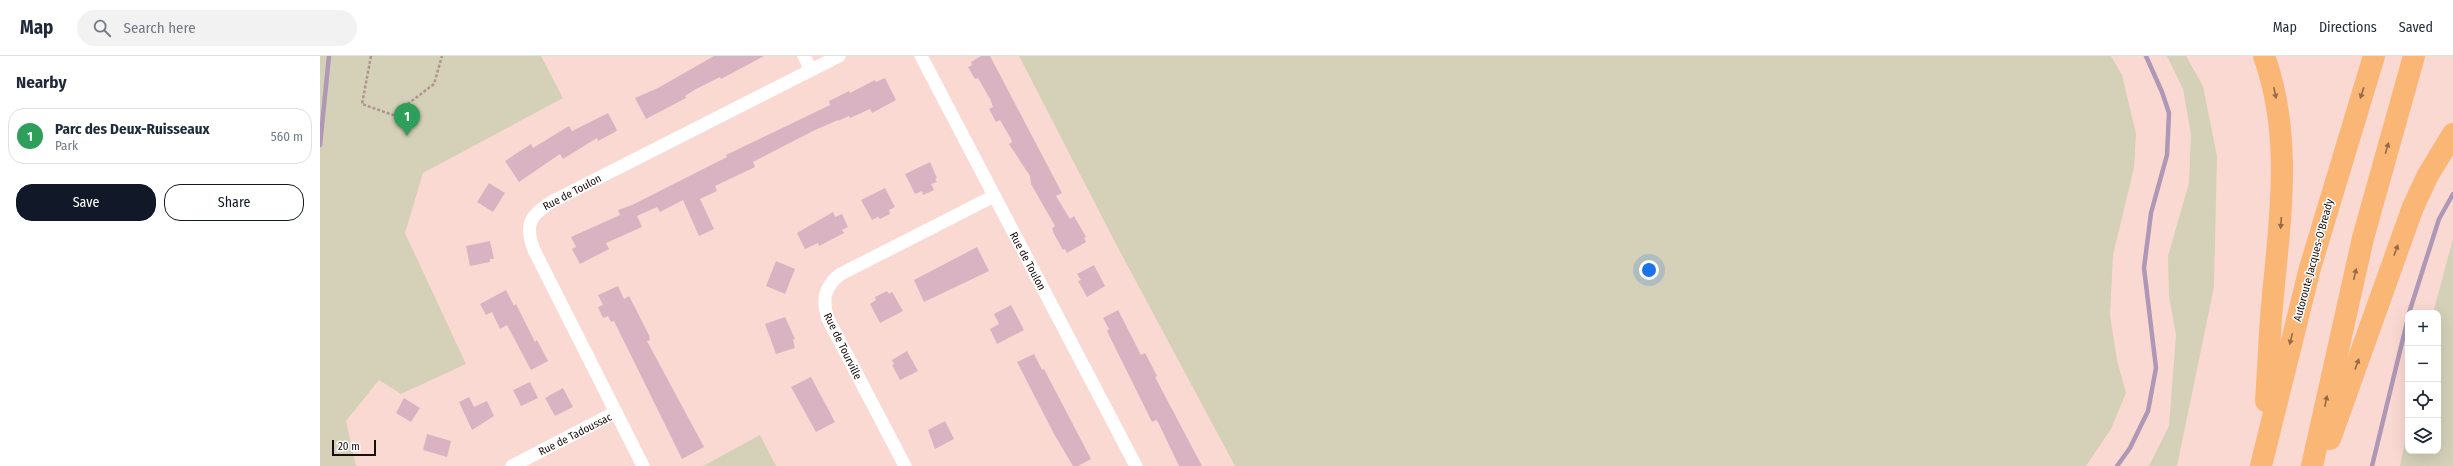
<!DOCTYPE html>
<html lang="en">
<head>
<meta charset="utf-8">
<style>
  body { margin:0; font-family:"Fira Sans Condensed",sans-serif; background:#f2f2f3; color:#1f2937 }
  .controls { position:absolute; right:12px; bottom:12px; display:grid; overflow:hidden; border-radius:8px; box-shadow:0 4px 16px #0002 }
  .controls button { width:36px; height:36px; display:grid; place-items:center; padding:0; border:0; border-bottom:1px solid #e0e1e3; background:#fff; color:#1f2937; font:20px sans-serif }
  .scale { position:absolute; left:12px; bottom:10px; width:44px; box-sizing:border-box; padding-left:4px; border:2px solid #190e0c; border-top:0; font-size:11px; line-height:14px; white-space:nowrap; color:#190e0c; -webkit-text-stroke:3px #fff; paint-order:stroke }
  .you { position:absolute; left:1329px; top:214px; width:14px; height:14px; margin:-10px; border:3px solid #fff; border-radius:50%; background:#1a73e8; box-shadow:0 0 0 6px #1a73e833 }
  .badge { display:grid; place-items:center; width:26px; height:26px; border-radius:50%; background:#111827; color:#fff; font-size:13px; font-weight:700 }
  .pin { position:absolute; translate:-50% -33px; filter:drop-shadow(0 1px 2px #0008) }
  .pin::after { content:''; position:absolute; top:21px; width:14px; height:12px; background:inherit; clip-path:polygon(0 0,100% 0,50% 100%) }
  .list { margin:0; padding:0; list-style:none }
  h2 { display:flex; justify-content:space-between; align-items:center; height:52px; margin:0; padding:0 16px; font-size:17px }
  h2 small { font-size:13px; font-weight:400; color:#747a83 }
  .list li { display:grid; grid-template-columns:26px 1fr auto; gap:12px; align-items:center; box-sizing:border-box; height:56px; margin:0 8px 8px; padding:0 8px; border:1px solid #e0e1e3; border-radius:16px }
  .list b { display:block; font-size:15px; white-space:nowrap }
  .list p { margin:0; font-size:13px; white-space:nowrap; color:#747a83 }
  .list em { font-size:13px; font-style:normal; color:#747a83 }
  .actions { display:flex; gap:8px; padding:12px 16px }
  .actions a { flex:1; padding:9px 0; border:1px solid #111827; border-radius:16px; text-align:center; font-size:14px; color:#111827 }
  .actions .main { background:#111827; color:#fff }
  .icon { flex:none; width:22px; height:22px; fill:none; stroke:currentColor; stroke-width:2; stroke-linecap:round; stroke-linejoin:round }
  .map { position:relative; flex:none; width:2133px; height:410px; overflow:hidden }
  header { display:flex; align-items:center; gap:24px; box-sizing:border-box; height:56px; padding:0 20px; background:#fff; border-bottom:1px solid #e0e1e3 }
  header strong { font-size:19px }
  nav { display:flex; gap:22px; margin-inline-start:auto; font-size:14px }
  .search { width:280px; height:36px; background:#f2f2f3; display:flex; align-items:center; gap:10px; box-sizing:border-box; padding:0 14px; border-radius:22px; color:#747a83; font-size:15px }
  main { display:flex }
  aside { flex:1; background:#fff }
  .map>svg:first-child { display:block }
</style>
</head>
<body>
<header>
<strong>Map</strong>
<div class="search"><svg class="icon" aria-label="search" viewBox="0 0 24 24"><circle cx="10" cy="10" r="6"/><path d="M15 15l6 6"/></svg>Search here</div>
<nav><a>Map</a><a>Directions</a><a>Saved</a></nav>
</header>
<main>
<aside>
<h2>Nearby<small></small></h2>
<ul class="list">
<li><span class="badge" style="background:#2e9e5b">1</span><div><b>Parc des Deux-Ruisseaux</b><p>Park</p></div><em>560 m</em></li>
</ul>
<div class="actions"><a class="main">Save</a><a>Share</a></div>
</aside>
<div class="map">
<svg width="2133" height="410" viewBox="0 0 2133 410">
  <rect width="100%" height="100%" fill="#fbd9d3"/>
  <g fill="#d5d0b8">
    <polygon points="0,0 221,0 243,42 103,117 85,177 146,308 81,338 59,324 26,365 36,410 0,410"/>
    <polygon points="699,0 1791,0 1802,19 1816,78 1814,112 1793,199 1790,259 1797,304 1806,337 1791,373 1766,410 915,410 797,190"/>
    <polygon points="1847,0 1866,0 1883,30 1897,100 1894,231 1857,410 1829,410 1849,370 1856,279 1849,240 1848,200 1869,127 1871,78 1863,33"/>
    <polygon points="2133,183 2133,410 2080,410 2088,371 2088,395 2118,395 2118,257 2113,257"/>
    <polygon points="440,379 456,410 383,410"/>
  </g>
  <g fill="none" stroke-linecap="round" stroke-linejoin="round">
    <g stroke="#af98b5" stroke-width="4.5">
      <polyline points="0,89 9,0"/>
      <polyline points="2089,257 2119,163 2133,138"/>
      <polyline points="1797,410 1810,392 1828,355 1836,312 1824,212 1831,157 1847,99 1849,57 1842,36 1826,0"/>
      <polyline points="2052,410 2088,262"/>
    </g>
  </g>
  <g fill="#d9b3c1">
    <polygon points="394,0 444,0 401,23 400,21 376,33 365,40 366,42 326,63 315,42 338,32"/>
    <polygon points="661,0 670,0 742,137 736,140 750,163 754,160 766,181 764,182 766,186 747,197 745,193 743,194 734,178 732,172 735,170 711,128 710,120 689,88 692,86 691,83 680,64 676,66 669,53 673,51 670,43 658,22 655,23 648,11 652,9 651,6"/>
    <polygon points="565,22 576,44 552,57 550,53 530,62 529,60 518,65 518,64 495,74 433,106 435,111 395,130 397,135 380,143 394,173 379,180 363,144 340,156 337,151 317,160 322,171 286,187 289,193 260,208 252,193 256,191 251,181 300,159 298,154 312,149 407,101 406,99 510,49 509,45 529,35 530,37 555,24 556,26"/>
    <polygon points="288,57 297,74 295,76 278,85 277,82 243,103 240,98 199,126 185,105 211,88 213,92 249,70 252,75"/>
    <polygon points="610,106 617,122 615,123 617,126 611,128 614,134 603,139 602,135 595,138 585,118"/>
    <polygon points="169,127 185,137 173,156 157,146"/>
    <polygon points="565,132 575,151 569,154 570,158 560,163 558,161 552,164 541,144"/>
    <polygon points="513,156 515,161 522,158 528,171 522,174 524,177 499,190 498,187 485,193 477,177"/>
    <polygon points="170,185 174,203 170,203 170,206 150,210 146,190"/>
    <polygon points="657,191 669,215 604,246 594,224"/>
    <polygon points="456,205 475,213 465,238 446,230"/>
    <polygon points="774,209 785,230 767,241 758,225 761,224 757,218"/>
    <polygon points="298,230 304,243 309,240 329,279 330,284 327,285 384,391 362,403 294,265 291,266 288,260 283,262 278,251 283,249 278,239"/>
    <polygon points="186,234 194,250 196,248 215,286 217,284 228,305 211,314 187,269 180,273 172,256 166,259 160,248"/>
    <polygon points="567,235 569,238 572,236 583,255 560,267 550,248 556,244 555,241"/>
    <polygon points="691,249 704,274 677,288 670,273 679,268 674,258"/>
    <polygon points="798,254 821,299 825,297 837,320 835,321 882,410 859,410 838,366 836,364 832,366 787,275 789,273 783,262"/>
    <polygon points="465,261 475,283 473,284 475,292 456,298 445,268"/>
    <polygon points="587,295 598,315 580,324 572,309 574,308 572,304"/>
    <polygon points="714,298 722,314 724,313 771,403 758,410 753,410 734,378 697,306"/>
    <polygon points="491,321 515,366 496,376 471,331"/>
    <polygon points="210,326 218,342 201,350 193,334"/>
    <polygon points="243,332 253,351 235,360 225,342"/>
    <polygon points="149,341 154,351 167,345 174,360 152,374 139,346"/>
    <polygon points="84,342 100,352 91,366 76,357"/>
    <polygon points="625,365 634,383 615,393 608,374"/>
    <polygon points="107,378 131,385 127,401 103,394"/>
  </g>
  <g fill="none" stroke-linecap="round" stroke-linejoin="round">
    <polyline stroke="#af9490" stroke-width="2.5" stroke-dasharray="3 2" stroke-linecap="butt" points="51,0 42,48 73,59 114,28 122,0"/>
    <g stroke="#fff" stroke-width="13">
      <polyline points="484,0 491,14"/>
      <polyline points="601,0 816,410"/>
      <polyline points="192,410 296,356"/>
      <path d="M323 410 214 194C204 168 210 159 233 145L519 0"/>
      <path d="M585 410 508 263C502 244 504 232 519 219L674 140"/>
    </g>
    <g stroke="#fab675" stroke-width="22">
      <path d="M1944 0C1975 87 1958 173 1951 262 1949 290 1948 317 1946 345"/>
      <polyline points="2010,383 2093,151 2108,119 2133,78"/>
      <polyline points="1941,410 1990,212 2054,0"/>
      <polyline points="1992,410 2043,182 2094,0"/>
    </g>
  </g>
  <defs><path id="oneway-solid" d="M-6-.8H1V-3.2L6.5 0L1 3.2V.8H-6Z"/></defs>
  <g fill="#956a46">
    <use href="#oneway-solid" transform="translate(1955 37) rotate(78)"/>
    <use href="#oneway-solid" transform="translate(2042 37) rotate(108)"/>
    <use href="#oneway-solid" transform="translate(2067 92) rotate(-74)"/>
    <use href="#oneway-solid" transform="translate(1961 167) rotate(94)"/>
    <use href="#oneway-solid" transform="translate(2076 194) rotate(-70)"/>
    <use href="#oneway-solid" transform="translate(2035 218) rotate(-77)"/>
    <use href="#oneway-solid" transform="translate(1971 283) rotate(104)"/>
    <use href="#oneway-solid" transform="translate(2037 308) rotate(-70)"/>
    <use href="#oneway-solid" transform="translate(2006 345) rotate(-78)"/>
  </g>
  <g text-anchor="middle" stroke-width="3" stroke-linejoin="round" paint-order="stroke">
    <g font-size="11" fill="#190e0c" stroke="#fff">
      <text transform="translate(252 136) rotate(-28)" y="4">Rue de Toulon</text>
      <text transform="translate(1993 204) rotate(-75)" y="4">Autoroute Jacques-O'Bready</text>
      <text transform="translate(708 205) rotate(62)" y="4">Rue de Toulon</text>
      <text transform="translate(523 290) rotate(64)" y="4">Rue de Tourville</text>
      <text transform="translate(255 378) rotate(-27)" y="4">Rue de Tadoussac</text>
    </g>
  </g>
</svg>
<div class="controls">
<button>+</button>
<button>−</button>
<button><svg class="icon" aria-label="locate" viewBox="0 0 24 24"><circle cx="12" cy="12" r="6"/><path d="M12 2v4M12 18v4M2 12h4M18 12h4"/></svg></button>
<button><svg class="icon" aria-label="layers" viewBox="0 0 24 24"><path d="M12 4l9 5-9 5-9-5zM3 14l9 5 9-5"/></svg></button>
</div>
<div class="scale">20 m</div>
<div class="you"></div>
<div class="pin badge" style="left:87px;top:80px;background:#2e9e5b">1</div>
</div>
</main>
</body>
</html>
